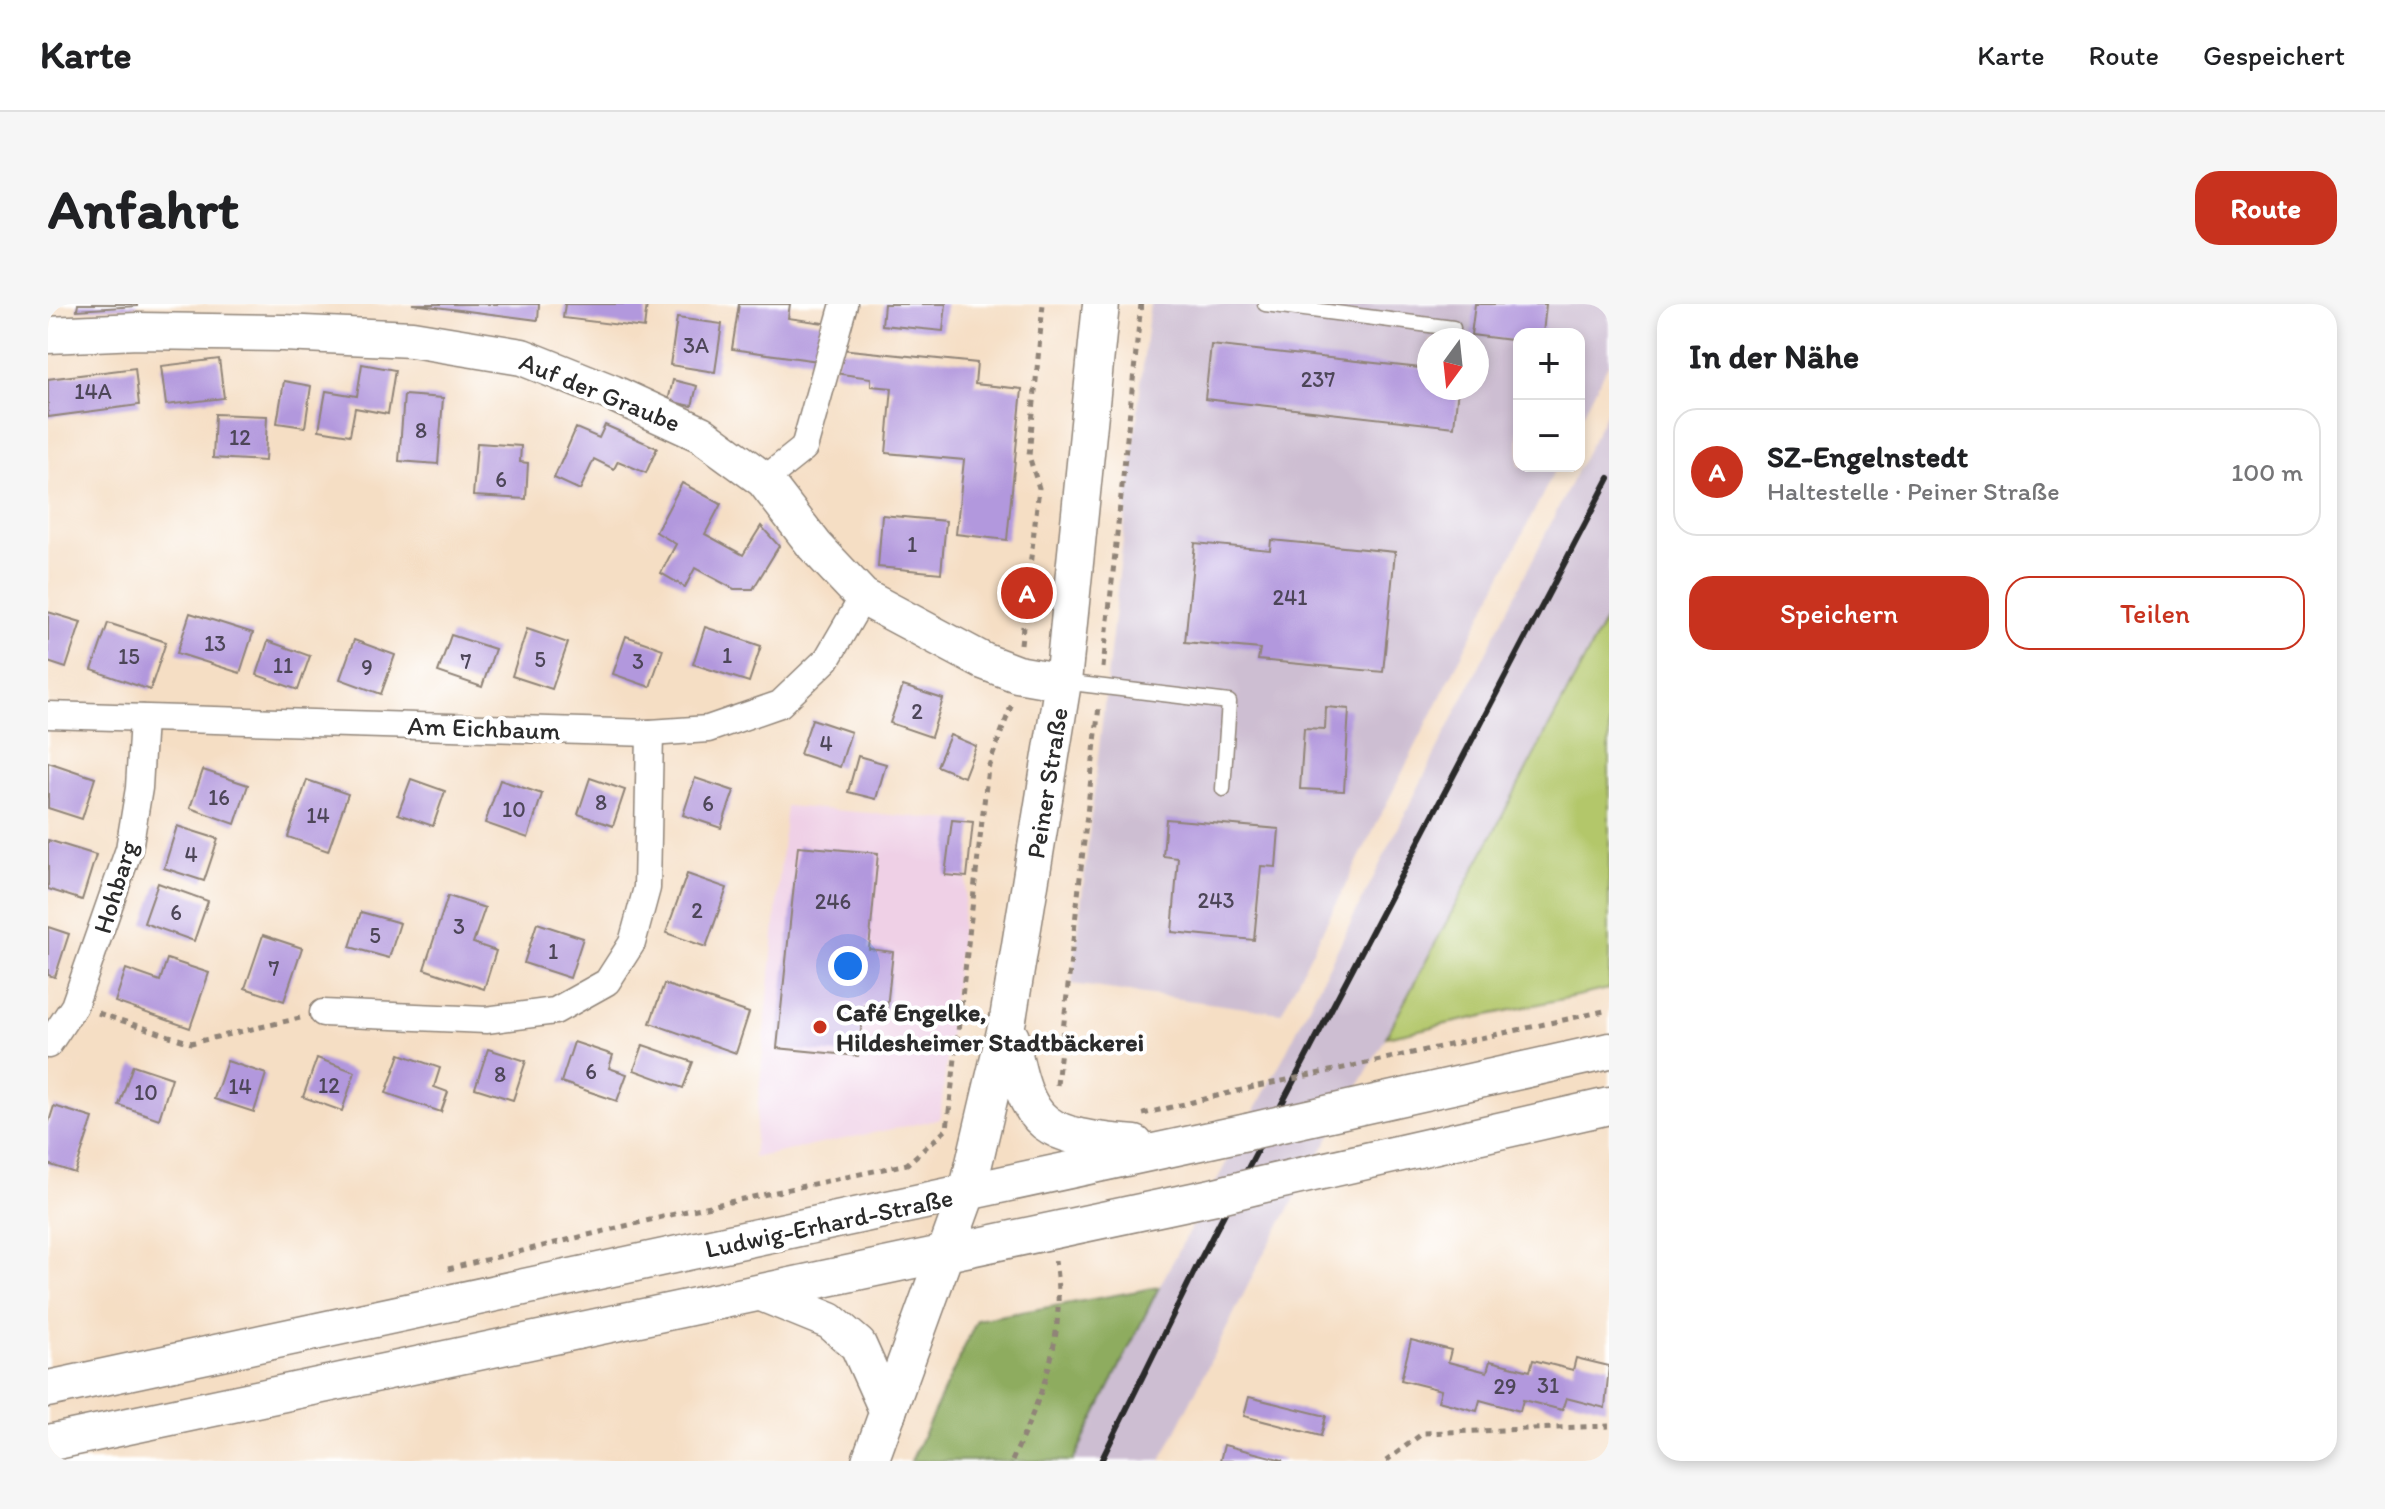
<!DOCTYPE html>
<html lang="de">
<head>
<meta charset="utf-8">
<style>
  body { margin:0; font-family:Itim,sans-serif; background:#f6f6f6; color:#202124 }
  .controls { position:absolute; right:24px; top:24px; display:grid; overflow:hidden; border-radius:16px; box-shadow:0 4px 12px #0003 }
  .controls button { width:72px; height:72px; display:grid; place-items:center; padding:0; border:0; border-bottom:2px solid #e0e0e0; background:#fff; color:#202124; font:40px sans-serif }
  .compass { position:absolute; left:1369px; top:24px; width:72px; height:72px; border-radius:50%; background:#fff; box-shadow:0 4px 12px #0003; rotate:195deg }
  .you { position:absolute; left:800px; top:662px; width:28px; height:28px; margin:-20px; border:6px solid #fff; border-radius:50%; background:#1a73e8; box-shadow:0 0 0 12px #1a73e833 }
  .badge { display:grid; place-items:center; width:52px; height:52px; border-radius:50%; background:#c8321e; color:#fff; font-size:26px; font-weight:700 }
  .pin { position:absolute; translate:-50% -50%; border:4px solid #fff; box-shadow:0 2px 8px #0006 }
  .list { margin:0; padding:0; list-style:none }
  h2 { display:flex; justify-content:space-between; align-items:center; height:104px; margin:0; padding:0 32px; font-size:34px }
  h2 small { font-size:26px; font-weight:400; color:#757577 }
  .list li { display:grid; grid-template-columns:52px 1fr auto; gap:24px; align-items:center; box-sizing:border-box; height:128px; margin:0 16px 16px; padding:0 16px; border:2px solid #e0e0e0; border-radius:24px }
  .list b { display:block; font-size:30px; white-space:nowrap }
  .list p { margin:0; font-size:26px; white-space:nowrap; color:#757577 }
  .list em { font-size:26px; font-style:normal; color:#757577 }
  .actions { display:flex; gap:16px; padding:24px 32px }
  .actions a { flex:1; padding:18px 0; border:2px solid #c8321e; border-radius:24px; text-align:center; font-size:28px; color:#c8321e }
  .actions .main { background:#c8321e; color:#fff }
  .map { position:relative; flex:none; width:1561px; height:1157px; overflow:hidden; border-radius:24px }
  header { display:flex; align-items:center; gap:48px; box-sizing:border-box; height:112px; padding:0 40px; background:#fff; border-bottom:2px solid #e0e0e0 }
  header strong { font-size:38px }
  nav { display:flex; gap:44px; margin-inline-start:auto; font-size:28px }
  .intro { display:flex; align-items:center; justify-content:space-between; box-sizing:border-box; height:192px; padding:0 48px }
  h1 { margin:0; font-size:56px }
  .button { padding:20px 36px; border-radius:24px; background:#c8321e; color:#fff; font-size:28px; font-weight:700 }
  main { display:flex; gap:48px; padding:0 48px }
  aside { flex:1; background:#fff; border-radius:24px; box-shadow:0 4px 12px #0003 }
  .map>svg:first-child { display:block }
</style>
</head>
<body>
<header>
<strong>Karte</strong>
<nav><a>Karte</a><a>Route</a><a>Gespeichert</a></nav>
</header>
<div class="intro"><h1>Anfahrt</h1><a class="button">Route</a></div>
<main>
<div class="map">
<svg width="1561" height="1157" viewBox="0 0 1561 1157">
  <rect width="100%" height="100%" fill="#fff"/>
  <filter id="ink" filterUnits="userSpaceOnUse"><feTurbulence type="fractalNoise" baseFrequency=".0125" numOctaves="2"/><feDisplacementMap in="SourceGraphic" scale="16" xChannelSelector="R" yChannelSelector="G"/><feConvolveMatrix kernelMatrix="1 2 1 2 8 2 1 2 1" color-interpolation-filters="sRGB"/></filter>
  <filter id="wash" filterUnits="userSpaceOnUse"><feTurbulence type="fractalNoise" baseFrequency=".006" numOctaves="4" result="noise"/><feDisplacementMap in="SourceGraphic" scale="32" xChannelSelector="R" yChannelSelector="G"/><feGaussianBlur stdDeviation="1.8" result="paint"/><feColorMatrix in="noise" values="0 0 0 0 0 0 0 0 0 0 0 0 0 0 0 0 0 1.4 0 .05"/><feComposite in="paint" operator="in"/></filter>
  <g filter="url(#wash)">
    <rect width="100%" height="100%" fill="#f5dec4"/>
    <polygon fill="#efd0e6" points="738,502 925,518 892,815 705,854"/>
    <g fill="#cdbed2" fill-rule="evenodd">
      <path d="M1102 0H1561V59L1531 118V30H1471V162H1509L1233 709 1024 680ZM1381 36H1429V84H1381Z"/>
      <polygon points="1561,103 1561,309 1338,733 1214,953 1113,1157 1025,1157 1111,983 1234,756"/>
    </g>
    <polygon fill="#b3c76b" stroke="#6f794b" stroke-width="2" points="1561,309 1561,685 1338,733"/>
    <polygon fill="#8eac5f" stroke="#5c6c45" stroke-width="2" points="1111,983 1025,1157 863,1157 929,1016"/>
    <g id="blocks">
      <g fill="#b298dd">
        <polygon points="30,0 89,0 89,2 29,6"/>
        <polygon points="364,0 491,0 490,16"/>
        <polygon points="517,0 599,0 596,24 515,14"/>
        <polygon points="691,0 742,0 740,14 783,20 778,58 684,45"/>
        <polygon points="836,0 898,0 895,27 834,21"/>
        <polygon points="1427,0 1498,0 1495,30 1471,30 1471,37 1423,31"/>
        <polygon points="629,14 674,20 667,68 622,61"/>
        <polygon points="1163,41 1381,65 1381,84 1410,84 1406,123 1157,95"/>
        <polygon points="792,45 929,59 927,80 974,85 959,236 908,230 916,156 838,149 844,84 823,82 823,74 786,69"/>
        <polygon points="171,55 176,94 118,101 113,62"/>
        <polygon points="314,60 347,66 340,110 307,104 302,131 271,126 278,87 309,92"/>
        <polygon points="87,64 91,101 0,113 0,75"/>
        <polygon points="625,76 649,82 644,102 620,97"/>
        <polygon points="236,77 263,82 257,123 229,119"/>
        <polygon points="356,91 395,94 390,160 351,157"/>
        <polygon points="167,110 219,112 217,157 165,154"/>
        <polygon points="557,121 609,144 598,169 570,157 566,165 546,155 532,186 506,174 528,124 551,134"/>
        <polygon points="429,139 473,142 472,158 480,159 478,195 425,192"/>
        <polygon points="634,179 673,200 657,230 695,251 713,222 731,242 705,285 686,285 647,264 637,283 613,269 628,240 608,228"/>
        <polygon points="834,211 898,217 893,269 830,263"/>
        <polygon points="1223,236 1347,248 1335,368 1210,356 1212,345 1137,338 1147,239 1222,246"/>
        <polygon points="0,308 33,318 18,364 0,358"/>
        <polygon points="142,309 205,329 192,369 129,349"/>
        <polygon points="60,319 118,338 102,386 44,366"/>
        <polygon points="657,323 713,342 701,378 645,360"/>
        <polygon points="479,325 520,339 504,385 464,372"/>
        <polygon points="403,331 447,345 434,383 390,368"/>
        <polygon points="578,332 615,345 602,383 565,370"/>
        <polygon points="306,336 347,351 333,390 292,375"/>
        <polygon points="220,337 262,352 250,386 209,371"/>
        <polygon points="855,382 895,395 883,433 842,419"/>
        <polygon points="1278,403 1301,405 1296,487 1252,485 1256,424 1277,425"/>
        <polygon points="764,415 803,428 792,463 752,450"/>
        <polygon points="902,431 928,442 916,473 889,462"/>
        <polygon points="810,452 838,460 828,495 800,488"/>
        <polygon points="0,458 47,474 34,515 0,504"/>
        <polygon points="155,466 200,481 187,520 142,504"/>
        <polygon points="542,474 577,486 565,522 530,510"/>
        <polygon points="647,474 686,487 673,524 635,511"/>
        <polygon points="363,475 397,487 385,522 350,510"/>
        <polygon points="259,476 300,490 280,547 240,533"/>
        <polygon points="452,476 494,490 480,534 437,519"/>
        <polygon points="1118,515 1231,525 1228,563 1213,562 1206,636 1124,628 1130,554 1115,552"/>
        <polygon points="904,516 925,518 919,573 897,571"/>
        <polygon points="129,522 170,535 156,577 116,564"/>
        <polygon points="0,536 48,551 34,596 0,585"/>
        <polygon points="750,542 830,549 821,645 845,648 839,704 816,702 810,752 729,744"/>
        <polygon points="639,570 679,584 658,643 618,629"/>
        <polygon points="110,579 160,597 146,637 96,619"/>
        <polygon points="400,592 437,604 425,639 448,647 436,685 376,665"/>
        <polygon points="313,608 352,619 341,654 302,643"/>
        <polygon points="489,619 535,634 522,674 476,659"/>
        <polygon points="0,623 21,630 7,673 0,671"/>
        <polygon points="215,631 254,644 236,697 197,684"/>
        <polygon points="119,655 161,669 142,724 67,698 78,665 112,677"/>
        <polygon points="616,680 701,709 688,749 602,719"/>
        <polygon points="526,738 565,751 561,764 579,770 569,797 513,778"/>
        <polygon points="595,741 645,758 635,784 586,766"/>
        <polygon points="440,745 478,757 465,796 427,784"/>
        <polygon points="352,750 392,764 386,783 400,788 393,808 338,789"/>
        <polygon points="269,754 307,768 294,807 255,793"/>
        <polygon points="179,757 218,770 206,808 166,795"/>
        <polygon points="85,761 124,774 111,815 71,801"/>
        <polygon points="6,802 45,814 27,869 0,860 0,821"/>
        <polygon points="1363,1036 1403,1046 1400,1058 1439,1068 1442,1057 1482,1067 1485,1056 1525,1066 1528,1054 1561,1062 1557,1104 1518,1094 1514,1106 1475,1096 1472,1107 1432,1096 1429,1107 1390,1097 1393,1086 1353,1076"/>
        <polygon points="1201,1093 1278,1112 1273,1132 1196,1112"/>
        <polygon points="1176,1141 1235,1156 1235,1157 1172,1157"/>
      </g>
    </g>
  </g>
  <g filter="url(#ink)">
    <use href="#blocks" fill-opacity="0" stroke="#908478" stroke-width="2"/>
    <g fill="none" stroke-linecap="round" stroke-linejoin="round">
      <defs>
        <g id="lane">
          <polyline points="1217,0 1405,24"/>
          <polyline points="1015,378 1181,398 1175,485"/>
        </g>
        <g id="street">
          <polyline points="716,176 756,144 796,0"/>
          <polyline points="0,411 602,429 660,425 732,400 779,355 815,293"/>
          <polyline points="275,709 438,716 507,707 559,678 584,639 599,584 602,429"/>
          <polyline points="0,741 26,702 81,545 91,484 95,414"/>
        </g>
        <g id="secondary">
          <polyline points="0,31 90,27 235,29 364,35 474,53 564,89 653,130 716,176 767,242 815,293 935,357 969,370 1015,378"/>
          <path d="M963 734C979 826 997 832 1087 840"/>
          <polyline points="1242,818 1561,747"/>
          <polyline points="1208,882 1561,802"/>
          <polyline points="716,990 782,1017 810,1041 840,1108"/>
          <polyline points="0,1085 1199,828"/>
          <polyline points="0,1139 1168,892"/>
          <polyline points="822,1157 919,889 960,715 1015,378 1053,0"/>
        </g>
      </defs>
      <use href="#lane" stroke="#908478" stroke-width="17"/>
      <use href="#street" stroke="#908478" stroke-width="29"/>
      <use href="#secondary" stroke="#908478" stroke-width="39"/>
      <g stroke="#908478" stroke-width="5" stroke-dasharray="6 6" stroke-linecap="butt">
        <polyline points="973,340 991,184 981,152 995,0"/>
        <polyline points="1055,364 1093,0"/>
        <polyline points="50,709 143,739 252,714"/>
        <polyline points="1268,770 1561,706"/>
        <polyline points="1009,781 1051,402"/>
        <polyline points="1095,810 1210,782"/>
        <polyline points="400,965 639,907 859,860 899,825 940,464 965,397"/>
        <path d="M964 1157C995 1088 1019 1034 1007 957"/>
        <polyline points="1338,1157 1375,1129 1561,1122"/>
      </g>
      <use href="#lane" stroke="#fff" stroke-width="14"/>
      <use href="#street" stroke="#fff" stroke-width="26"/>
      <use href="#secondary" stroke="#fff" stroke-width="36"/>
      <polyline stroke="#2b2b2b" stroke-width="6" points="1053,1157 1150,960 1561,174"/>
      <defs>
        <g id="secondary-bridge">
          <polyline points="1199,828 1242,818"/>
          <polyline points="1168,892 1208,882"/>
        </g>
      </defs>
      <use href="#secondary-bridge" stroke="#908478" stroke-width="39" stroke-linecap="butt"/>
      <polyline stroke="#908478" stroke-width="5" stroke-dasharray="6 6" stroke-linecap="butt" points="1210,782 1268,770"/>
      <use href="#secondary-bridge" stroke="#fff" stroke-width="36"/>
    </g>
  </g>
  <circle fill="#c8321e" stroke="#fff" stroke-width="3" cx="772" cy="723" r="8"/>
  <g text-anchor="middle" stroke-width="8" stroke-linejoin="round" paint-order="stroke">
    <g font-size="22" fill="#4d4658">
      <text x="648" y="49">3A</text>
      <text x="1270" y="83">237</text>
      <text x="45" y="95">14A</text>
      <text x="373" y="134">8</text>
      <text x="192" y="141">12</text>
      <text x="453" y="183">6</text>
      <text x="864" y="248">1</text>
      <text x="1242" y="301">241</text>
      <text x="167" y="347">13</text>
      <text x="679" y="359">1</text>
      <text x="81" y="360">15</text>
      <text x="492" y="363">5</text>
      <text x="418" y="365">7</text>
      <text x="590" y="365">3</text>
      <text x="235" y="369">11</text>
      <text x="319" y="371">9</text>
      <text x="869" y="415">2</text>
      <text x="778" y="447">4</text>
      <text x="171" y="501">16</text>
      <text x="553" y="506">8</text>
      <text x="660" y="507">6</text>
      <text x="466" y="513">10</text>
      <text x="270" y="519">14</text>
      <text x="143" y="558">4</text>
      <text x="1168" y="604">243</text>
      <text x="785" y="605">246</text>
      <text x="649" y="614">2</text>
      <text x="128" y="616">6</text>
      <text x="411" y="630">3</text>
      <text x="327" y="639">5</text>
      <text x="505" y="655">1</text>
      <text x="226" y="672">7</text>
      <text x="543" y="775">6</text>
      <text x="452" y="778">8</text>
      <text x="281" y="789">12</text>
      <text x="192" y="790">14</text>
      <text x="98" y="796">10</text>
      <text x="1500" y="1089">31</text>
      <text x="1457" y="1090">29</text>
    </g>
    <g font-size="26" fill="#2b2b2b" stroke="#fff">
      <text transform="translate(552 88) rotate(22)" y="9">Auf der Graube</text>
      <text transform="translate(436 424) rotate(2)" y="9">Am Eichbaum</text>
      <text transform="translate(999 479) rotate(-81)" y="9">Peiner Straße</text>
      <text transform="translate(67 583) rotate(-73)" y="9">Hohbarg</text>
      <text transform="translate(781 919) rotate(-12)" y="9">Ludwig-Erhard-Straße</text>
    </g>
    <g font-size="26" font-weight="bold" fill="#2b2b2b" stroke="#fff" text-anchor="start">
      <text x="788" y="717">Café Engelke,<tspan x="788" dy="30">Hildesheimer Stadtbäckerei</tspan></text>
    </g>
  </g>
</svg>
<div class="controls">
<button>+</button>
<button>−</button>
</div>
<svg class="compass" viewBox="-18 -18 36 36"><path d="M0-13l5 13h-10z" fill="#e53935"/><path d="M0 13l5-13h-10z" fill="#757577"/></svg>
<div class="you"></div>
<div class="pin badge" style="left:979px;top:289px">A</div>
</div>
<aside>
<h2>In der Nähe<small></small></h2>
<ul class="list">
<li><span class="badge">A</span><div><b>SZ-Engelnstedt</b><p>Haltestelle · Peiner Straße</p></div><em>100 m</em></li>
</ul>
<div class="actions"><a class="main">Speichern</a><a>Teilen</a></div>
</aside>
</main>
</body>
</html>
